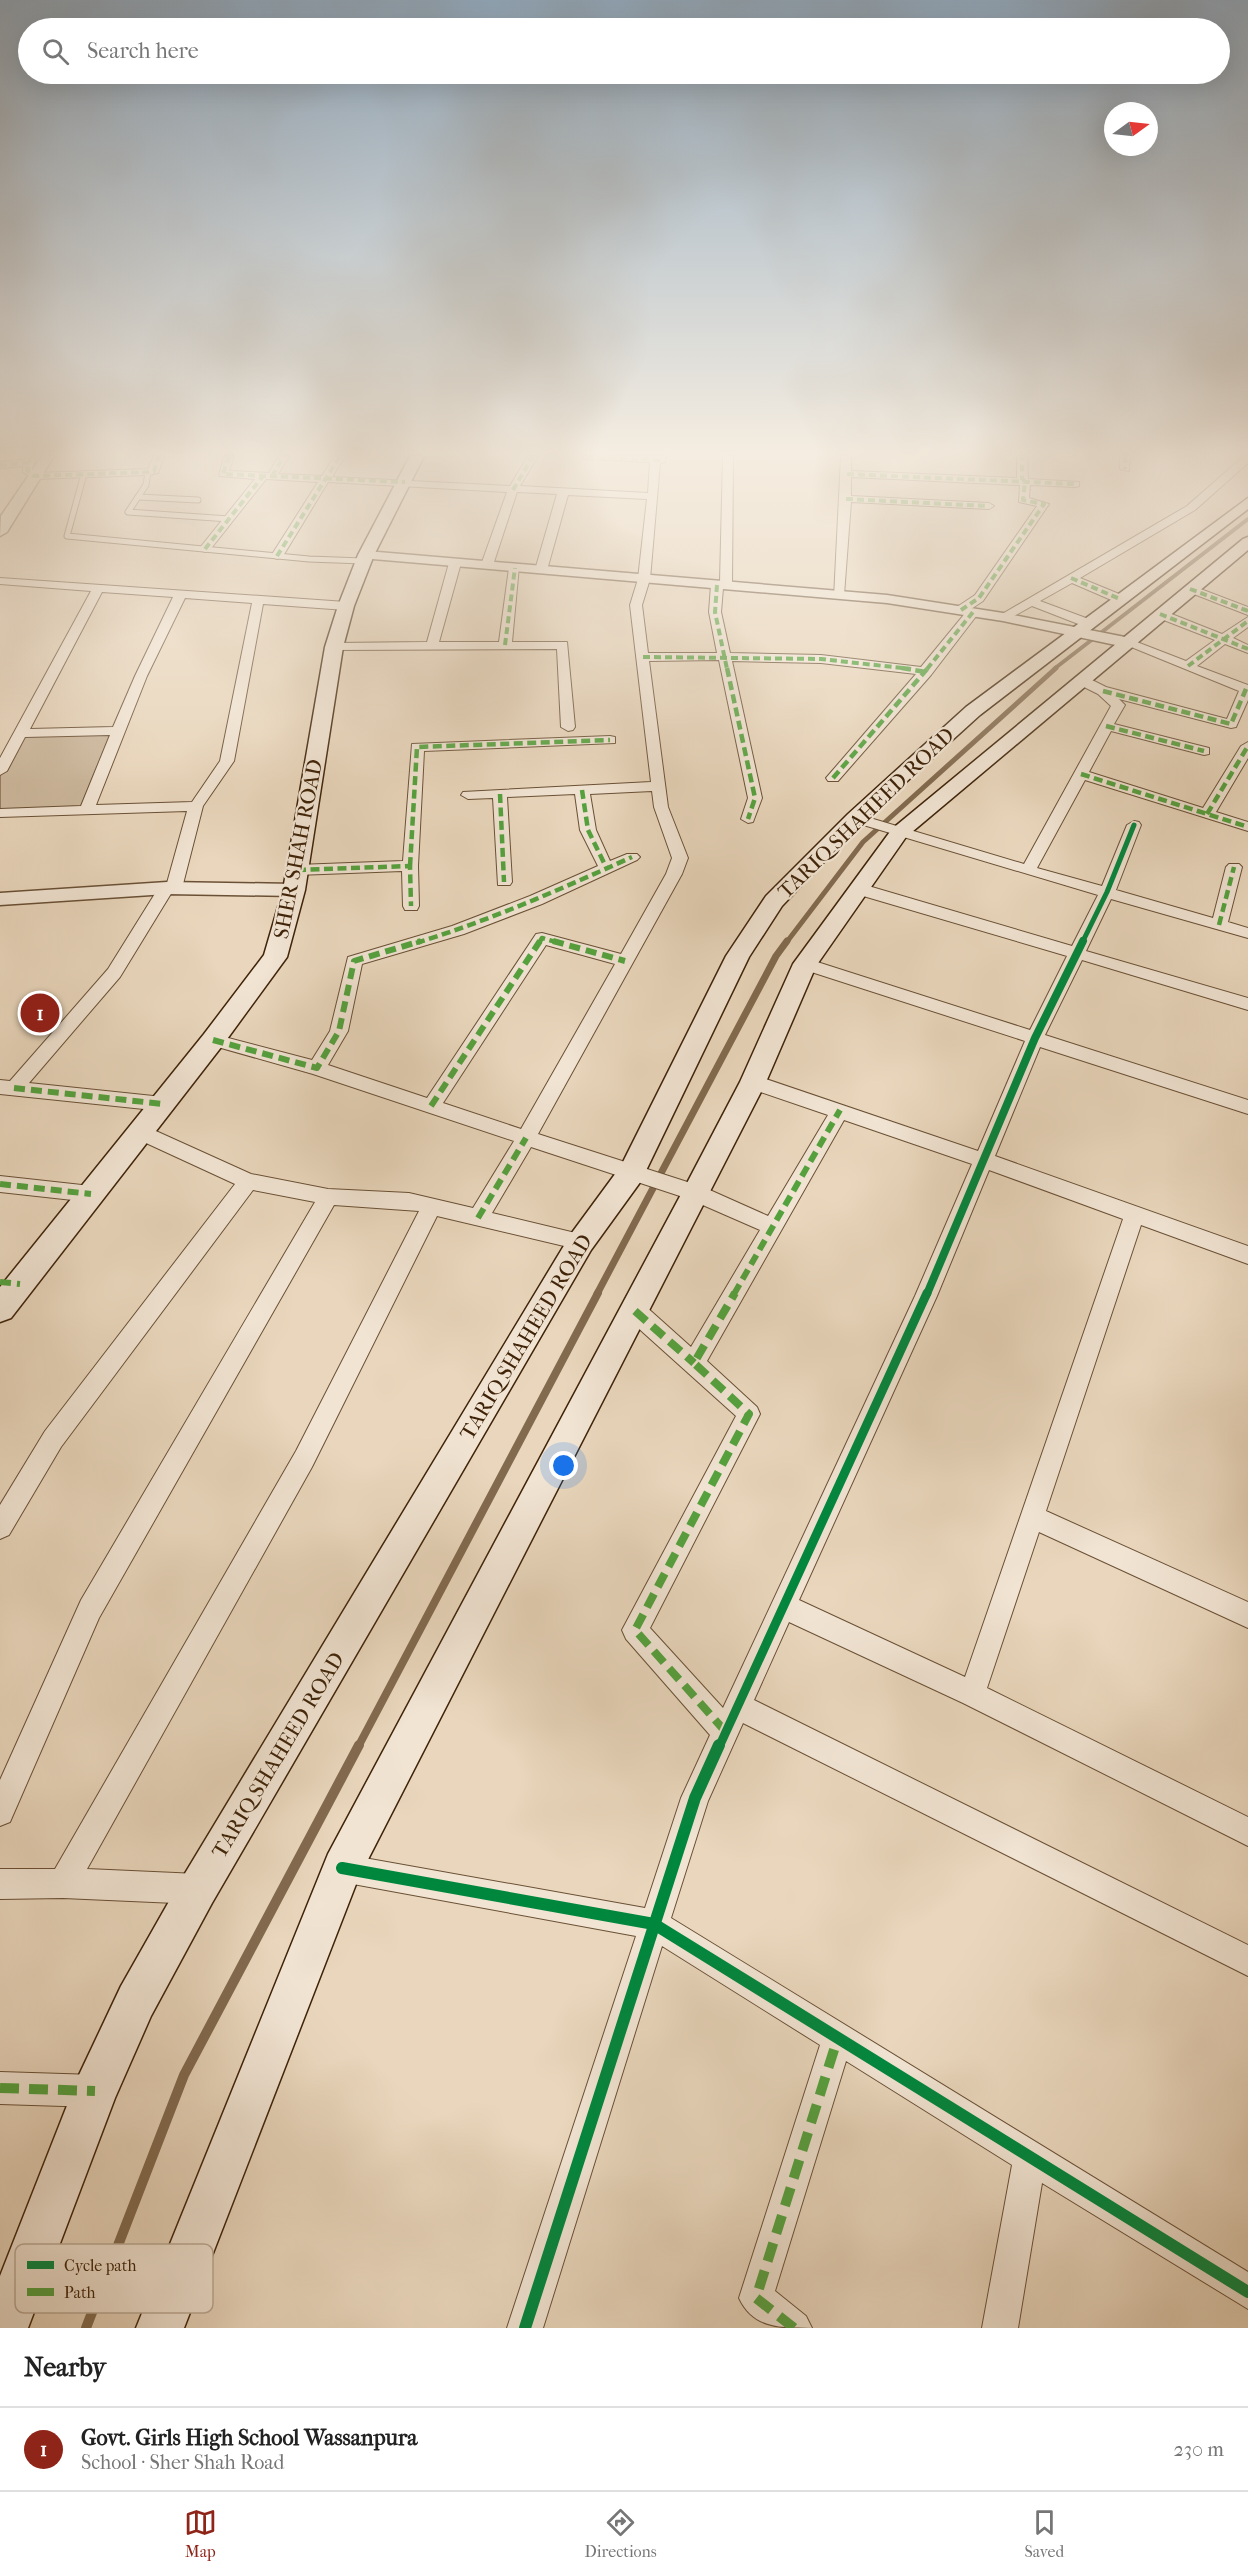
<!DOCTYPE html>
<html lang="en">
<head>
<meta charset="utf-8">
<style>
  body { margin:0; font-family:"IM FELL French Canon",serif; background:#f2f2f2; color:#222 }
  .compass { position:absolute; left:1104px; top:102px; width:54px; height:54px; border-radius:50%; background:#fff; box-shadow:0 6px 24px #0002; rotate:75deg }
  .you { position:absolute; left:564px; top:1466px; width:21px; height:21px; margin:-15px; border:4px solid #fff; border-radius:50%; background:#1a73e8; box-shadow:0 0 0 9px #1a73e833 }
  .badge { display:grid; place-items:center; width:39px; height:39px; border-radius:50%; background:#8f2418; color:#fff; font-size:20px; font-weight:700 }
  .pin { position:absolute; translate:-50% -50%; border:3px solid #fff; box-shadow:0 2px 6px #0006 }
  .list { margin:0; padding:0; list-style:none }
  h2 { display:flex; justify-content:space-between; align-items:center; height:78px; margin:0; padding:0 24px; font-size:26px }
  h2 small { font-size:20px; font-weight:400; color:#767676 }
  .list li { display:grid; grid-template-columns:39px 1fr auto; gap:18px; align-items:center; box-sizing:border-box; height:84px; padding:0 24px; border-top:2px solid #e0e0e0 }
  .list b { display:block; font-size:22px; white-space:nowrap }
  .list p { margin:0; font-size:20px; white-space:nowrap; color:#767676 }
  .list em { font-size:20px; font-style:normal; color:#767676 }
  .icon { flex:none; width:33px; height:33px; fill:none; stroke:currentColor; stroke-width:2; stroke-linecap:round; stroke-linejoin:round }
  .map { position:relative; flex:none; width:1248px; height:2328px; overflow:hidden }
  .search { position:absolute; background:#fff; box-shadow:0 6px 24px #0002; left:18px; right:18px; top:18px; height:66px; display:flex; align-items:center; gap:15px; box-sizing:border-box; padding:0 21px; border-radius:33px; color:#767676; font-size:22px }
  .sheet { height:162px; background:#fff }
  nav { display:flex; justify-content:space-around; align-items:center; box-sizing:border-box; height:84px; border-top:2px solid #e0e0e0; background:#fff; font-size:16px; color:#767676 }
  nav a { display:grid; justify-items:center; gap:3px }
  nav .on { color:#8f2418 }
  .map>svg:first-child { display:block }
</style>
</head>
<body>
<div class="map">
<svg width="1248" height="2328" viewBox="0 0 1248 2328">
  <rect width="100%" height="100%" fill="#e9d6bc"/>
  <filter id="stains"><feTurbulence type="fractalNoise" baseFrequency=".00333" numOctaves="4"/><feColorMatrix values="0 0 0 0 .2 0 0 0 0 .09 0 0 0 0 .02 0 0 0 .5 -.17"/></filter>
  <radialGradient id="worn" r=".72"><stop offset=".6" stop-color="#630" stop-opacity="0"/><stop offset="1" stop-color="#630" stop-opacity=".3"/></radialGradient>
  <polygon fill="#ccb89d" stroke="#866e52" stroke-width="1.5" points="118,731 87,809 0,813 0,771 20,733"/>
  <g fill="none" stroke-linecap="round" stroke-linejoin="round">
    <polyline stroke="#826a4f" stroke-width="4" points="1054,669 1248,519"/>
    <polyline stroke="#826a4f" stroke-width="5" points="786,943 863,842 1056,668"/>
    <polyline stroke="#826a4f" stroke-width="7" points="597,1294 776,956 787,941"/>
    <polyline stroke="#826a4f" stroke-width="8" points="358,1747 598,1293"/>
    <polyline stroke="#826a4f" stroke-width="10" points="86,2328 184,2075 359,1745"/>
    <defs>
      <g id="service">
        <polyline points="148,472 146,485 128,512 229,519"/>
        <polyline points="84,474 67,536 309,559 363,561"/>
        <polyline points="138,497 198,500"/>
      </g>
      <g id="minor">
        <polygon points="26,456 36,456 32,469 36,473 148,469 154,456 164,456 158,473 148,475 34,479 23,472 23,466 0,468 0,462 25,460"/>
        <path d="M224 456H234L229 471 269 473 279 456H289L278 474 322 476 335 456H345L332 477 510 486 528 456H538L520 486 648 493 650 462 587 459 582 456H666L665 462 660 463 650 579 642 605 648 653H717L709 612 711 585 720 582 723 456H733L732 585 723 588 721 612 730 653 821 655 921 667 967 611 957 613V607L975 595 1037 506 1019 502 1020 485 851 477V496L989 503 994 506 989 509 851 502 844 595 834 598 841 456H851V471L1017 478V456H1027L1028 479 1079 482V486L1075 487 1030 485 1029 498 1049 504 983 601 971 609H977V615L931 675 838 781H828L826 778 916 674 821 663 732 661 762 798 753 822 748 823 741 819 748 798 719 660 649 661 668 807 688 858 682 874 538 1134 703 1187 768 1216 828 1115 746 1087 744 1082 746 1077H760L978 1151 1025 1041 799 968 797 964 799 960H811L1030 1030 1067 956 853 893 851 889 853 885H865L1072 946 1098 895 850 821 848 818 850 815H860L1024 864 1111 706 1098 694 1076 683V677H1086L1106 687 1227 719 1239 691 1119 642 1125 638 1129 639 1186 661 1215 640 1156 617V611H1164L1222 634 1248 617V627L1233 638 1248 645V653L1225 644 1197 666 1248 685V700L1236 727 1231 728 1119 699 1125 705 1114 724 1209 748V754L1204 755 1111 731 1089 772 1203 808 1241 746 1248 742V758L1216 812 1248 822V831L1085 780 1037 868 1102 886 1127 825 1134 821 1139 822 1141 825 1116 890 1213 918 1226 867 1229 864H1239L1242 867 1228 922 1248 928V938L1111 899 1086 951 1248 998V1010L1082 960 1045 1035 1248 1100V1114L1040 1047 995 1156 1248 1246V1264L1141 1225 1046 1511 1248 1602V1628L1039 1532 987 1688 1248 1817V1846L963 1703 789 1622 754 1700 1248 1945V1976L743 1723 708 1801 671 1918 1248 2272V2309L1042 2183 1018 2328H982L1012 2165 846 2061 775 2291 806 2316 812 2328C779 2328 753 2328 739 2298L820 2045 662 1946 543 2328H507L636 1936 342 1882 332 1878 328 1868 332 1858 342 1854 645 1908 681 1798 710 1735 626 1639 622 1630 736 1416 627 1318 624 1311 627 1304 635 1302 643 1304 691 1347 760 1230 689 1199 531 1147 492 1213 588 1236 591 1242 588 1248 581 1250 437 1216 312 1467 87 1869 198 1874 208 1879 213 1889 208 1899 198 1904 63 1898 0 1899V1869H55L296 1451 419 1211 334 1205 99 1618 10 1822 0 1826V1780L81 1600 315 1202 253 1190 61 1447 9 1535 0 1539V1505L45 1431 235 1184 133 1137 130 1132 133 1127 140 1125 147 1127 251 1174 328 1189 409 1193 473 1208 514 1141 313 1074 207 1044 204 1040 207 1036 213 1034 312 1060 330 1031 348 957 452 926 530 896 598 866 580 830 575 794 507 797 512 882 510 885H498L493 798 468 799 461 795 463 792 651 782 630 605 638 579 647 499 568 495 547 570 541 573 535 570 557 494 517 492 493 565 487 568 481 565 507 492 328 482 283 556 277 559 271 556 318 482 266 479 209 551 205 552 199 549 255 479 219 476ZM652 791 654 807 672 858 666 874 621 954 542 933 536 934 427 1098 328 1065 348 1031 362 964 464 934 542 904 637 860 640 857 637 854H627L610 861 596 830 590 794ZM546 945 615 964 521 1129 443 1103ZM844 1120 972 1164 915 1296 723 1708 650 1628 760 1414 757 1407 707 1361ZM989 1170 1123 1219 965 1677 799 1600 937 1296Z"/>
        <polygon points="1120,456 1130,456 1129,471 1120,469"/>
        <polygon points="1244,456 1248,456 1248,463 1195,510 1080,578 1124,596 1124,602 1116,602 1072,583 1040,601 1094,621 1094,627 1086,627 1032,606 1007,620 997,617 1187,506"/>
        <polygon points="455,560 461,563 439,642 499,642 509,568 519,566 512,642 567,642 575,727 573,730 568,731 561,727 557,649 330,650 330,644 334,643 427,642 449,563"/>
        <path d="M0 578 346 602 352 606 346 610 263 604 234 761 203 806 182 888 180 892H172L120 977 29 1083 163 1097 170 1099 172 1104 170 1109 163 1111 0 1094V1080L10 1081 108 969 161 884 167 883 187 811 0 817V809L81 806 110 735 25 737 7 771 0 775V758L91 591 0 584ZM102 592 173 597 135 676 113 727 30 729ZM185 598 252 603 220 761 192 802 96 805 147 676Z"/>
        <polygon points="1190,585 1248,607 1248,615 1186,591 1184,589"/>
        <polygon points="610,736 615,737 615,743 424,751 418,866 419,906 417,910 405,910 403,906 402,871 297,875 289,870 297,865 403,861 412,744"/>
        <polygon points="0,1176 91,1186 98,1188 101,1194 98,1200 91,1202 0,1192"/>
        <polygon points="0,2072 95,2075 106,2080 111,2091 106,2102 95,2107 0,2104"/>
      </g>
      <g id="tertiary">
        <polygon points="42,456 54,456 7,532 0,536 1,516"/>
        <polygon points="366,551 887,595 1003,613 1125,637 1133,642 1125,647 1003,621 887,603 361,558 361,552"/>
        <polygon points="167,882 294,884 301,886 304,890 301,894 294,896 167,894 0,905 0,893"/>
      </g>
      <g id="secondary">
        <polygon points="410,456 424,456 374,555 354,606 343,647 305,890 287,957 222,1046 11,1318 0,1322 0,1287 204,1034 264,955 283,890 325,647 338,606 358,555"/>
        <polygon points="1248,498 1248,509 980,715 862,822 782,906 749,957 641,1181 591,1250 212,1903 151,2016 115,2098 28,2328 0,2328 0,2276 79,2075 121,1986 184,1875 571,1234 621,1166 726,956 766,896 848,814 966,707"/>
        <polygon points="1248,537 1248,550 906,837 816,966 766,1082 358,1879 184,2328 136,2328 328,1854 686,1185 740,1082 793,964 892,829 1243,539"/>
      </g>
    </defs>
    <use href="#service" stroke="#6a5035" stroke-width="7"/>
    <use href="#minor" stroke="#6a5035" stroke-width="2"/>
    <use href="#tertiary" stroke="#6a5035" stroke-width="3"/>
    <use href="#secondary" stroke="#3f2308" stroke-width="3"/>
    <use href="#service" stroke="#f1e4d3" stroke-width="5"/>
    <use href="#minor" fill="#f1e4d3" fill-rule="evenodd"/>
    <use href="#tertiary" fill="#f1e4d3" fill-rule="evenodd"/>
    <use href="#secondary" fill="#f1e4d3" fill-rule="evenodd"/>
    <g stroke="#54a23e" stroke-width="4" stroke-dasharray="7 4" stroke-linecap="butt">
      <polyline points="31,456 27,470 34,476 148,472 154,471 159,456"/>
      <polyline points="229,456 223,474 405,482"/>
      <polyline points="587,456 661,460 661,456"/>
      <polyline points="1125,456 1125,469"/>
      <polyline points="0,465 29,463"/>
      <polyline points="847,474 1075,484"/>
      <polyline points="272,476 284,456"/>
      <polyline points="513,490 533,456"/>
      <polyline points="846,499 989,506"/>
      <polyline points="205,549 263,476"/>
      <polyline points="277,556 340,456"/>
      <polyline points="1071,578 1120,599"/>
      <polyline points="717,585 715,612 727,669"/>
      <polyline points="1190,589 1248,611"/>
      <polyline points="961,610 979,598 1044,504 1023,500 1025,482 1022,478 1022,456"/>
      <polyline points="1160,614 1248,649"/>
      <polyline points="505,645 515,568"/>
      <polyline points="643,657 821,659 911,669"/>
      <polyline points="1188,666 1248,621"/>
      <polyline points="927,669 973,612"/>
    </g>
    <g stroke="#54a23e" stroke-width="4.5" stroke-dasharray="9 4.5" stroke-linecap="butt">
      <polyline points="727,668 755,798 748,819"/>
      <polyline points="902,668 926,672"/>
      <polyline points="1103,691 1231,724 1246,689"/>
      <polyline points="1106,726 1204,751"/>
      <polyline points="1081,774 1248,827"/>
      <polyline points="833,778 928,668"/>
      <polyline points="582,790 588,830 606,867"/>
      <polyline points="500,794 504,882"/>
      <polyline points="1207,814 1248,746"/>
      <polyline points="410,866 417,747 610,740"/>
      <polyline points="297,870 410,866 411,906"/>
      <polyline points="1219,925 1234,867"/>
      <path d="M416 943C491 920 561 889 632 857"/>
      <polyline points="539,943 542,938 559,943"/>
    </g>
    <g stroke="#54a23e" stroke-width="6" stroke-dasharray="11 6" stroke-linecap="butt">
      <polyline points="553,941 625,961"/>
      <polyline points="213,1040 317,1068 339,1031 354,961 421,941"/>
      <polyline points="14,1088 163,1104"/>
      <polyline points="431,1106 540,941"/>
      <polyline points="0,1184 91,1194"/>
      <polyline points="478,1218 526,1138"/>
      <polyline points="0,1282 20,1284"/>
      <polyline points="734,1294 840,1110"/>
    </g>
    <g stroke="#54a23e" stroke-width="8" stroke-dasharray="15 8" stroke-linecap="butt">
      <polyline points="635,1311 694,1363"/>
      <polyline points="725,1731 635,1630 749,1414 694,1363 735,1293"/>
    </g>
    <g stroke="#54a23e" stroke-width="10" stroke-dasharray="19 10" stroke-linecap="butt">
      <polyline points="0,2088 95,2091"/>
      <polyline points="794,2328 756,2298 838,2037"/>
    </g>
    <defs>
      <polyline id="cycleway-far3" points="1082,943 1107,892 1134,825"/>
      <polyline id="cycleway-far2" points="927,1294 1035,1038 1083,941"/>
      <polyline id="cycleway-far1" points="719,1747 927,1293"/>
      <g id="cycleway">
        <polyline points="342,1868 654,1924 1248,2292"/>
        <polyline points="525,2328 695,1798 719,1745"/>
      </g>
    </defs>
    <use href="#cycleway-far3" stroke="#f1e4d3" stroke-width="8"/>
    <use href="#cycleway-far2" stroke="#f1e4d3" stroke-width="11"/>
    <use href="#cycleway-far1" stroke="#f1e4d3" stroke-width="13"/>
    <use href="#cycleway" stroke="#f1e4d3" stroke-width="16"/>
    <use href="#cycleway-far3" stroke="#00873e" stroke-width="5"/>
    <use href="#cycleway-far2" stroke="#00873e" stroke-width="8"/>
    <use href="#cycleway-far1" stroke="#00873e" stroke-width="9"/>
    <use href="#cycleway" stroke="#00873e" stroke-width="12"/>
  </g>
  <linearGradient id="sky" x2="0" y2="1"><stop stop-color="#91a9be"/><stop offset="0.58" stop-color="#f5ede1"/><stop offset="1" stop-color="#f5ede1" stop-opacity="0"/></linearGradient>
  <rect width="1248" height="782" fill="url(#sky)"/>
  <g text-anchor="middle" stroke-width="4.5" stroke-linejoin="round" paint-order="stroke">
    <g font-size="21" fill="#3f2308" stroke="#f1e4d3">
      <text transform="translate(866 813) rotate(-44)" y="7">TARIQ SHAHEED ROAD</text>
      <text transform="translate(298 849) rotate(-79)" y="7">SHER SHAH ROAD</text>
      <text transform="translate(526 1337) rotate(-59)" y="7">TARIQ SHAHEED ROAD</text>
      <text transform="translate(278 1755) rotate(-59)" y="7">TARIQ SHAHEED ROAD</text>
    </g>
  </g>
  <rect x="15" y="2244" width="198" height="69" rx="9" fill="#f1e4d3" stroke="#bcaa96" stroke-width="1.5"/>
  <rect x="27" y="2261" width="27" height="8" fill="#00873e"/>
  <rect x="27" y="2288" width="27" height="8" fill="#54a23e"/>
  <g font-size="16" fill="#3f2308">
    <text x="64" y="2271">Cycle path</text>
    <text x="64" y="2298">Path</text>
  </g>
  <rect width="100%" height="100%" filter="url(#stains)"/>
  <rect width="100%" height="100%" fill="url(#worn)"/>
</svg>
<svg class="compass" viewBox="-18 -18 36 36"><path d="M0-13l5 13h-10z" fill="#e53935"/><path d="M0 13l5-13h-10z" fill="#767676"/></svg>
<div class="you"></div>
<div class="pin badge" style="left:40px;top:1013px">1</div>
<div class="search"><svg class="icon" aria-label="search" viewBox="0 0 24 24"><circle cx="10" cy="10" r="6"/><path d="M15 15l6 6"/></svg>Search here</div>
</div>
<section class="sheet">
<h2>Nearby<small></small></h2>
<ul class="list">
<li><span class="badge">1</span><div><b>Govt. Girls High School Wassanpura</b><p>School · Sher Shah Road</p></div><em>230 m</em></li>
</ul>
</section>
<nav>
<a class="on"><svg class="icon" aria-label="map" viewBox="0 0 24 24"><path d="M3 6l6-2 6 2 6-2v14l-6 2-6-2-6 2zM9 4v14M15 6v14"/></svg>Map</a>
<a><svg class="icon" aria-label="directions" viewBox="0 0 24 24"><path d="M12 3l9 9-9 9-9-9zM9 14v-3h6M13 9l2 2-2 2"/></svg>Directions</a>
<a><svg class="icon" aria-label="saved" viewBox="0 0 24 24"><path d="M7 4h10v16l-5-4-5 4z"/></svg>Saved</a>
</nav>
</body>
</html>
